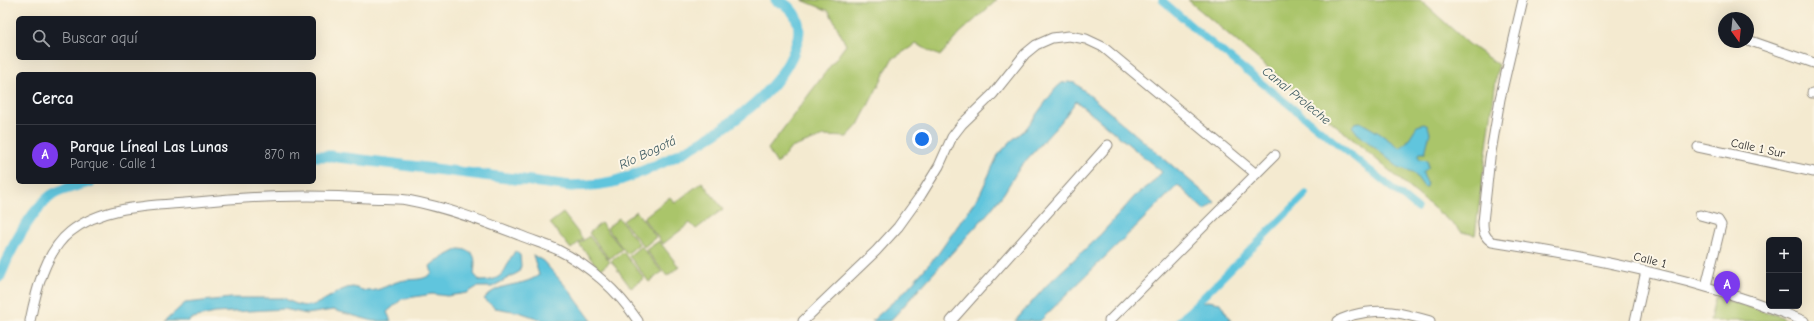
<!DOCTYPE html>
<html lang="es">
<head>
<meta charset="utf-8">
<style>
  body { margin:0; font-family:"Comic Neue",sans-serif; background:#20242c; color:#f1f3f6 }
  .controls { position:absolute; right:12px; bottom:12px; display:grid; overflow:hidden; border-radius:6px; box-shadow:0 4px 16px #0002 }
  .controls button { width:36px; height:36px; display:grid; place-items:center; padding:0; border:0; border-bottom:1px solid #363941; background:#171b24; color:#f1f3f6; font:20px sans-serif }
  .compass { position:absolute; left:1718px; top:12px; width:36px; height:36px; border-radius:50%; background:#171b24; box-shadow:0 4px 16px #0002; rotate:165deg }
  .you { position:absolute; left:922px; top:139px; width:14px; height:14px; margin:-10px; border:3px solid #fff; border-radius:50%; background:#1a73e8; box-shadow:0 0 0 6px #1a73e833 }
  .badge { display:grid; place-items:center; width:26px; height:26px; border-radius:50%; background:#7c3aed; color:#fff; font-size:13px; font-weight:700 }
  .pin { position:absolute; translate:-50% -33px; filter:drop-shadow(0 1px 2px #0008) }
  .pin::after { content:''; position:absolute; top:21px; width:14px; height:12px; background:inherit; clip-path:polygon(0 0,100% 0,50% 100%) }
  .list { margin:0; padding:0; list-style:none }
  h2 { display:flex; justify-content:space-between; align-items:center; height:52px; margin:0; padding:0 16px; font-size:17px }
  h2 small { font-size:13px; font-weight:400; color:#9ea1a6 }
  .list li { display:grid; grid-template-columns:26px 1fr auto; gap:12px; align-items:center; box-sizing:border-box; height:60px; padding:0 16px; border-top:1px solid #363941 }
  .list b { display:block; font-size:15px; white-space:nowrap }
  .list p { margin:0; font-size:13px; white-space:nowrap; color:#9ea1a6 }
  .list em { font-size:13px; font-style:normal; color:#9ea1a6 }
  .icon { flex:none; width:22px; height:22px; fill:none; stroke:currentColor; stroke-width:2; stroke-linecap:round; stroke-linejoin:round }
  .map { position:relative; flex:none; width:1814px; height:321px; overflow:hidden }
  .search { position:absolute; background:#171b24; box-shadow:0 4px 16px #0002; left:16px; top:16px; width:300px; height:44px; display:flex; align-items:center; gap:10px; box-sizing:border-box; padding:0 14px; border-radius:6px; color:#9ea1a6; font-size:15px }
  .panel { position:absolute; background:#171b24; box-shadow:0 4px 16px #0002; left:16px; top:72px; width:300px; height:112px; border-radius:6px }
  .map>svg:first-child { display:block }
</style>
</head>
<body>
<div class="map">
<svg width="1814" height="321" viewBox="0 0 1814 321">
  <rect width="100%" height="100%" fill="#fcf5e5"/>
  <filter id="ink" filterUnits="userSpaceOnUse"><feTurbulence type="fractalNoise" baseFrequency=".025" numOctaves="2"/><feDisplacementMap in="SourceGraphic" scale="8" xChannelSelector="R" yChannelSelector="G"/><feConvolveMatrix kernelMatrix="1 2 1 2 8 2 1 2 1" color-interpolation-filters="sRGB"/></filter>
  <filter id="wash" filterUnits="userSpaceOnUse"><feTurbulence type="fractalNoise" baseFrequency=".012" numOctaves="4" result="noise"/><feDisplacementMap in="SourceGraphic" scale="16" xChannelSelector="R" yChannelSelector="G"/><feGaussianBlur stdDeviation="0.9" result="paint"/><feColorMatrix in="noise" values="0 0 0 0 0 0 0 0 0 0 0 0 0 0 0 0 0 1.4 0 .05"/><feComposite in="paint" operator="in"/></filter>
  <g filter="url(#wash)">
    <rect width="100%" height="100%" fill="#f4ead0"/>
    <g fill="#aac56b" stroke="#6a784b">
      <polygon points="802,0 997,0 960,33 940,56 916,44 892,59 858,125 847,137 824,136 791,148 777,164 768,149 846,45 829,11"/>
      <polygon points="1188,0 1420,0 1469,44 1498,65 1475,235 1462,232"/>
      <polygon points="702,182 723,209 696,229 690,223 663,244 643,218 670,197 675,203"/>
      <polygon points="636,211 656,237 644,247 623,221"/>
      <polygon points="563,213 583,239 571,249 550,223"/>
      <polygon points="619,218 639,244 627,254 607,228"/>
      <polygon points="601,223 622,249 609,259 589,233"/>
      <polygon points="589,236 610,262 600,270 579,244"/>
      <polygon points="659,241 679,267 667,276 646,250"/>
      <polygon points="641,246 662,272 649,282 629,256"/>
      <polygon points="623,252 644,278 631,288 611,261"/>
      <polygon points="1715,297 1780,316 1788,321 1710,321"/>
    </g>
    <g fill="#60c5dd" stroke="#467884">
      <polygon points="1068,82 1075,83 1215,202 1205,211 1178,185 1040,321 1015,321 1047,285 1101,234 1135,196 1151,184 1162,172 1076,101 1061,122 1020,167 1004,193 989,212 890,321 872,321 906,290 938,254 980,194 998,155 1011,141 1025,130 1056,88 1062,83"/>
      <path d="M1360 122 1379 133 1400 148 1406 143 1417 126 1424 124 1428 126 1430 133 1425 153H1420L1418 156 1420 159 1428 160V168L1423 172C1423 178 1429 182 1427 187H1424L1413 172 1398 167 1357 133 1352 126 1355 123Z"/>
      <path d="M459 249C476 250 476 258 474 274L480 281C506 281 504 268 515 251L520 255 521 266 519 272 492 287H477L467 293 447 296 432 294 402 299 387 312 391 321H373L333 310 307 314 284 309 215 313 193 318 188 321H165L185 303 231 298H284C290 302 300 306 307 306 321 306 339 287 353 287 358 288 363 291 368 291 380 291 389 284 400 281 412 278 423 282 432 273L430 266 436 261Z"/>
      <path d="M533 255 543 261 569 290 592 321H545L519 312 495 308 484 299C499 281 521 288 539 275Z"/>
      <polygon points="1207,301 1220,303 1231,321 1178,321 1196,304"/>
    </g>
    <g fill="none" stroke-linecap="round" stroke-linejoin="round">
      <g stroke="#60c5dd" stroke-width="7">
        <polyline points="1162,0 1202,35 1417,208"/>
        <polyline points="1179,321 1306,194"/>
      </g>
      <g stroke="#60c5dd" stroke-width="11">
        <path d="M314 156H330L571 186C588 185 606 185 622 179 681 159 784 103 798 38 802 20 792 6 776 0"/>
        <path d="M0 276C9 252 31 210 52 195 61 189 79 185 90 182"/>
      </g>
    </g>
  </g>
  <g filter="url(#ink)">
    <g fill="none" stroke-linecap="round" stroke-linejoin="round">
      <defs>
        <g id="minor">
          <path d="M1523 0 1500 99 1490 158 1483 222C1483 231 1484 237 1492 242 1599 259 1703 279 1804 321"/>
          <polyline points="1748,40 1814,63"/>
          <polyline points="1812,93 1814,93"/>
          <polyline points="1698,147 1814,172"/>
          <polyline points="1700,215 1718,220 1721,225 1706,286"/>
          <path d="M30 321C36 291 45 252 70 232 105 204 155 206 197 202 254 196 310 194 368 198 381 199 394 198 407 200 445 207 483 221 519 235 531 240 544 244 556 249 589 265 618 291 638 321"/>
          <polyline points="803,321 876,251 898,227 921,195 939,166 952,137 962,124 993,94 1025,54 1036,45 1052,38 1069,36 1086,39 1103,47 1256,174"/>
          <polyline points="951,321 1108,145"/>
          <polyline points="1109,321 1275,155"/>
          <path d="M1338 321C1343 318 1348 317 1353 315 1382 307 1402 313 1430 321"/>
          <polyline points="1635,321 1646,271"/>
        </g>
      </defs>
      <use href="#minor" stroke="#908a7e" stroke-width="11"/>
      <use href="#minor" stroke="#fff" stroke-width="9"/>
    </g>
  </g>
  <g text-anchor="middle" stroke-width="4" stroke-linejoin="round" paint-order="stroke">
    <g font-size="12" fill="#2b2b2b" stroke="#fcf5e5">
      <text transform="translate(1758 148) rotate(12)" y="4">Calle 1 Sur</text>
      <text transform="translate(1650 260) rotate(14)" y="4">Calle 1</text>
    </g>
    <g font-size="13" font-style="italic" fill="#3b5960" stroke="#fcf5e5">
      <text transform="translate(1297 95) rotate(39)" y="5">Canal Proleche</text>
      <text transform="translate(647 152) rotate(-25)" y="5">Río Bogotá</text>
    </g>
  </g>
</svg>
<div class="controls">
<button>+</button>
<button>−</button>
</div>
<svg class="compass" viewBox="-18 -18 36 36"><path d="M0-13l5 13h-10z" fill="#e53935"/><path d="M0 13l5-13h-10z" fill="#9ea1a6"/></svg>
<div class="you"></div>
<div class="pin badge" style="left:1727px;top:304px">A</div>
<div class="search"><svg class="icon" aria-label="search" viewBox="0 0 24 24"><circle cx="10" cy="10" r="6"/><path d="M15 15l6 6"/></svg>Buscar aquí</div>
<section class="panel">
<h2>Cerca<small></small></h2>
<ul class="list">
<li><span class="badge">A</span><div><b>Parque Líneal Las Lunas</b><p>Parque · Calle 1</p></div><em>870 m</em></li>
</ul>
</section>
</div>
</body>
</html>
